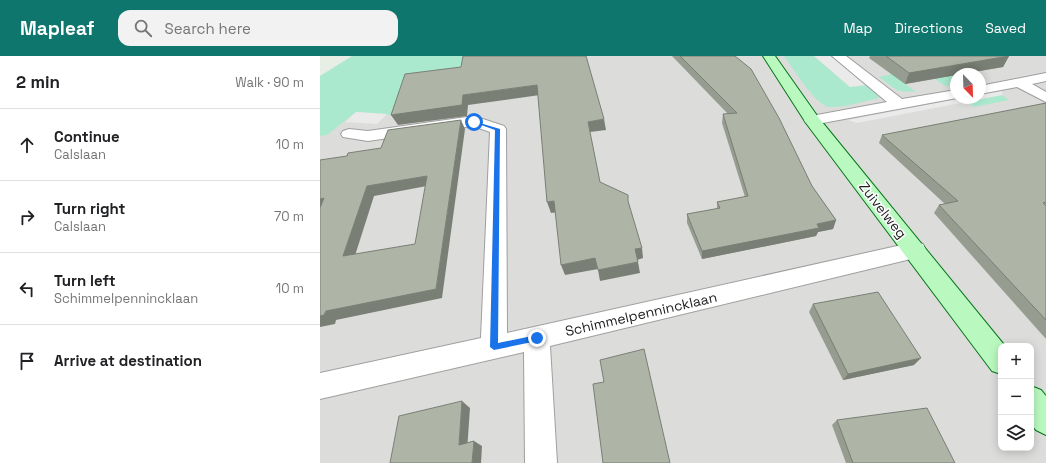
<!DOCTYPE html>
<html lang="en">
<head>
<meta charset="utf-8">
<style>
  body { margin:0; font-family:"Space Grotesk",sans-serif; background:#f2f2f2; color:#202124 }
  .controls { position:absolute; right:12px; bottom:12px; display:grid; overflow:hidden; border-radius:8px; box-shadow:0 2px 10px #0003 }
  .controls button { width:36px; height:36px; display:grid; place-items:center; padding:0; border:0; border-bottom:1px solid #e0e0e0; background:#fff; color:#202124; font:20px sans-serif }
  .compass { position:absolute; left:630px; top:12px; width:36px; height:36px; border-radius:50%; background:#fff; box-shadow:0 2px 10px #0003; rotate:157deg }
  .stop { position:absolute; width:12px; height:12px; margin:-9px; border:3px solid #1a73e8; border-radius:50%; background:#fff }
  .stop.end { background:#1a73e8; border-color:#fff; box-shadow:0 1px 4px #0008 }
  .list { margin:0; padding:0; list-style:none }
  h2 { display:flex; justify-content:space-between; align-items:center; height:52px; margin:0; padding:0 16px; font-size:17px }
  h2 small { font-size:13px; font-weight:400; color:#757577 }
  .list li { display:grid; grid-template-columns:26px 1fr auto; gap:12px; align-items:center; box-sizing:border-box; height:72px; padding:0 16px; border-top:1px solid #e0e0e0 }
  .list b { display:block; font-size:15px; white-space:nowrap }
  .list p { margin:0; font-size:13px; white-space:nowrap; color:#757577 }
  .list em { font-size:13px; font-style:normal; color:#757577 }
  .icon { flex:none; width:22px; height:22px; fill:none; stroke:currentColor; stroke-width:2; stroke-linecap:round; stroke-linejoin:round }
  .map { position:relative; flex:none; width:726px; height:407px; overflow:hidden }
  header { display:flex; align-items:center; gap:24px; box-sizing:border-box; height:56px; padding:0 20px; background:#0f766e; color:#fff }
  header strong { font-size:19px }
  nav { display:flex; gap:22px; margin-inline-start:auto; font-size:14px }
  .search { width:280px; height:36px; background:#f2f2f2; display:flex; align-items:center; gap:10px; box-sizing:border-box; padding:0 14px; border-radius:12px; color:#757577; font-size:15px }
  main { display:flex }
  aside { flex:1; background:#fff }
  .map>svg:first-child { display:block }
</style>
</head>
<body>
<header>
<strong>Mapleaf</strong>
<div class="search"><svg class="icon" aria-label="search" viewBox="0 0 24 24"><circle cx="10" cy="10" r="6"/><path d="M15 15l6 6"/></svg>Search here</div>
<nav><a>Map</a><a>Directions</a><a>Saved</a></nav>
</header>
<main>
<aside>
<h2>2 min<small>Walk · 90 m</small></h2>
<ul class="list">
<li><svg class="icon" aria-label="ahead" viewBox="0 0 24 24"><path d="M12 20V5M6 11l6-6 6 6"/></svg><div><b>Continue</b><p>Calslaan</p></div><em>10 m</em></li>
<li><svg class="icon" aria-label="right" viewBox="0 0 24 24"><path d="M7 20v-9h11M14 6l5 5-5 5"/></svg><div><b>Turn right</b><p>Calslaan</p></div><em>70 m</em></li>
<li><svg class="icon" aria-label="left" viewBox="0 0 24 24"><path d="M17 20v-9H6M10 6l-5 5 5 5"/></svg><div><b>Turn left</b><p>Schimmelpennincklaan</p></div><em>10 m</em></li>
<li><svg class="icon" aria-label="arrive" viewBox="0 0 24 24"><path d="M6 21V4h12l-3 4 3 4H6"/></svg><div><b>Arrive at destination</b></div></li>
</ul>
</aside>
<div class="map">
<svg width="726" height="407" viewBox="0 0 726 407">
  <rect width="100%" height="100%" fill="#e7efe4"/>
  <path fill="#dcdcdb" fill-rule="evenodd" d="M61 0H726V407H0V43ZM636 18H660V42H636ZM681 290H711V392H681Z"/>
  <g fill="#abe9ce">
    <polygon points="32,0 178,0 74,59 36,56 7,79 0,80 0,20"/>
    <path d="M464 0H494L530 31 546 29 556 37 559 42C544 45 525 52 509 51 495 49 473 12 464 0Z"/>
    <polygon points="582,0 636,18 636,28 625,30"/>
    <polygon points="572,18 596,36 578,35 559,21"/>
    <polygon points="682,39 689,44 654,51 647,46"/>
  </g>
  <g fill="#eaeaea">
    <polygon points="494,0 511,0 546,29 530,31"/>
    <polygon points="682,34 682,39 537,67 528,64 642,42 660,42 660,38"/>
    <polygon points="36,56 67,58 57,68 25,66"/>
  </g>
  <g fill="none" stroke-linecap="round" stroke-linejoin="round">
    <defs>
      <g id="street">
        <polygon points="512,0 526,0 582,43 636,34 637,42 492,69 486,67 484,64 486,61 567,46"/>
        <polygon points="726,17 726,25 712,28 726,36 726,46 697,31 660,38 660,30"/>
        <polygon points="154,60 184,70 186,73 187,277 595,186 603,188 606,194 603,200 595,202 230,290 237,407 205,407 204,296 0,343 0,317 161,282 170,76 153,70 48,85 23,81 21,78 23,75 29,73 48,75"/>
      </g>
      <g id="secondary">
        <polygon points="443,0 455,0 498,61 685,290 681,290 681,318 672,315 486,67"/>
        <polygon points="711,330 721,334 726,340 726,379 716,374 711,368"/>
      </g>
    </defs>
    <use href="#street" stroke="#9f9f9f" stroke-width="2"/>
    <use href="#secondary" stroke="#067518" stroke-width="2"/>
    <use href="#street" fill="#fff" fill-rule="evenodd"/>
    <use href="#secondary" fill="#b9f9bf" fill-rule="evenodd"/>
  </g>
  <g fill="#969c90">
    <polygon points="352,0 415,0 492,130 516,164 513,173 498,176 496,180 382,203 367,167 367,158 397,153 397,146 425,141 402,67 403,58 408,58"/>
    <polygon points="550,0 689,0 683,11 585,28 549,2"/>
    <polygon points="726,47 726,283 614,157 619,149 625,148 559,87 562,79"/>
    <polygon points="493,248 594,309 523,324 489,256"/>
    <polygon points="517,364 635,407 526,407 512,369"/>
  </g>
  <g fill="#7a7f75">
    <polygon points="689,0 683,11 641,18 636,18 636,19 585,28 589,17"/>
    <polygon points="217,29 220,39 148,49 147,60 78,69 71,59 143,39"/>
    <polygon points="284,63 286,74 270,76 268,66"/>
    <polygon points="141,64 145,73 122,242 16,264 15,268 0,271 0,260 6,255 116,233"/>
    <polygon points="107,120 112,129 54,140 32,209 23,200 47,130"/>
    <polygon points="4,142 0,153 0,143"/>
    <polygon points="234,145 238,156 231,157 227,146"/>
    <polygon points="516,164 513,173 498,176 496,180 382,203 382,195"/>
    <polygon points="322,192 323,202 317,204 315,193"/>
    <polygon points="275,202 278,213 245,219 241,209"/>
    <polygon points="318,206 320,217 280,225 278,214"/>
    <polygon points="601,302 594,309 523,324 528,318"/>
    <polygon points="142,345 150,352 147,395 139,389"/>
    <polygon points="154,385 162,390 161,407 152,407"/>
  </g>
  <g fill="#aeb5a7" stroke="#7a7f75" fill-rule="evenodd">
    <polygon points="143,0 266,0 284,63 268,66 280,126 308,139 308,145 322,192 315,193 318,206 278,214 275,202 241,209 234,145 227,146 217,29 143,39 142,49 71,59 85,18 141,11"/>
    <polygon points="360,0 415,0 431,13 459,62 492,130 516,164 497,168 499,172 382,195 367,158 400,152 397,146 428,140 403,58 417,57"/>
    <polygon points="566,0 689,0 589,17"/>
    <polygon points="726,47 726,146 723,147 726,150 726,264 619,149 638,145 562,79"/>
    <path d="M141 64 116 233 6 255 4 259 0 260V152L4 142 0 143V104L27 100 28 97 61 92 68 74ZM107 120 95 188 23 200 47 130Z"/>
    <polygon points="558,236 601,302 528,318 493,248"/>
    <polygon points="324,293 350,407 283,407 273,328 284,326 280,304"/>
    <polygon points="142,345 139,389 154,385 152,407 70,407 79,360"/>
    <polygon points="607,352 635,407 533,407 517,364"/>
  </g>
  <polygon fill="#1a73e8" points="153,65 180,73 178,287 217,279 220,282 217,285 174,294 170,291 175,74 153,66"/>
  <g text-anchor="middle" stroke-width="3" stroke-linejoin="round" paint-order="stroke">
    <g font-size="14" fill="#1e1e1e" stroke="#fff">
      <text transform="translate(563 154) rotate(52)" y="5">Zuivelweg</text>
      <text transform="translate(321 258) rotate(-13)" y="5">Schimmelpennincklaan</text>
    </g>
  </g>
</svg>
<div class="controls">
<button>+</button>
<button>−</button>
<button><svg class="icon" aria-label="layers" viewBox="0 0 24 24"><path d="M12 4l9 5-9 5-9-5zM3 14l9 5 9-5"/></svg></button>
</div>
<svg class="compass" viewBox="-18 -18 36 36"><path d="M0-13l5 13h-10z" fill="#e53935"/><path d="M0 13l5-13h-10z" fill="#757577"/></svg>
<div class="stop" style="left:154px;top:66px"></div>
<div class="stop end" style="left:217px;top:282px"></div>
</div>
</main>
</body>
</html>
